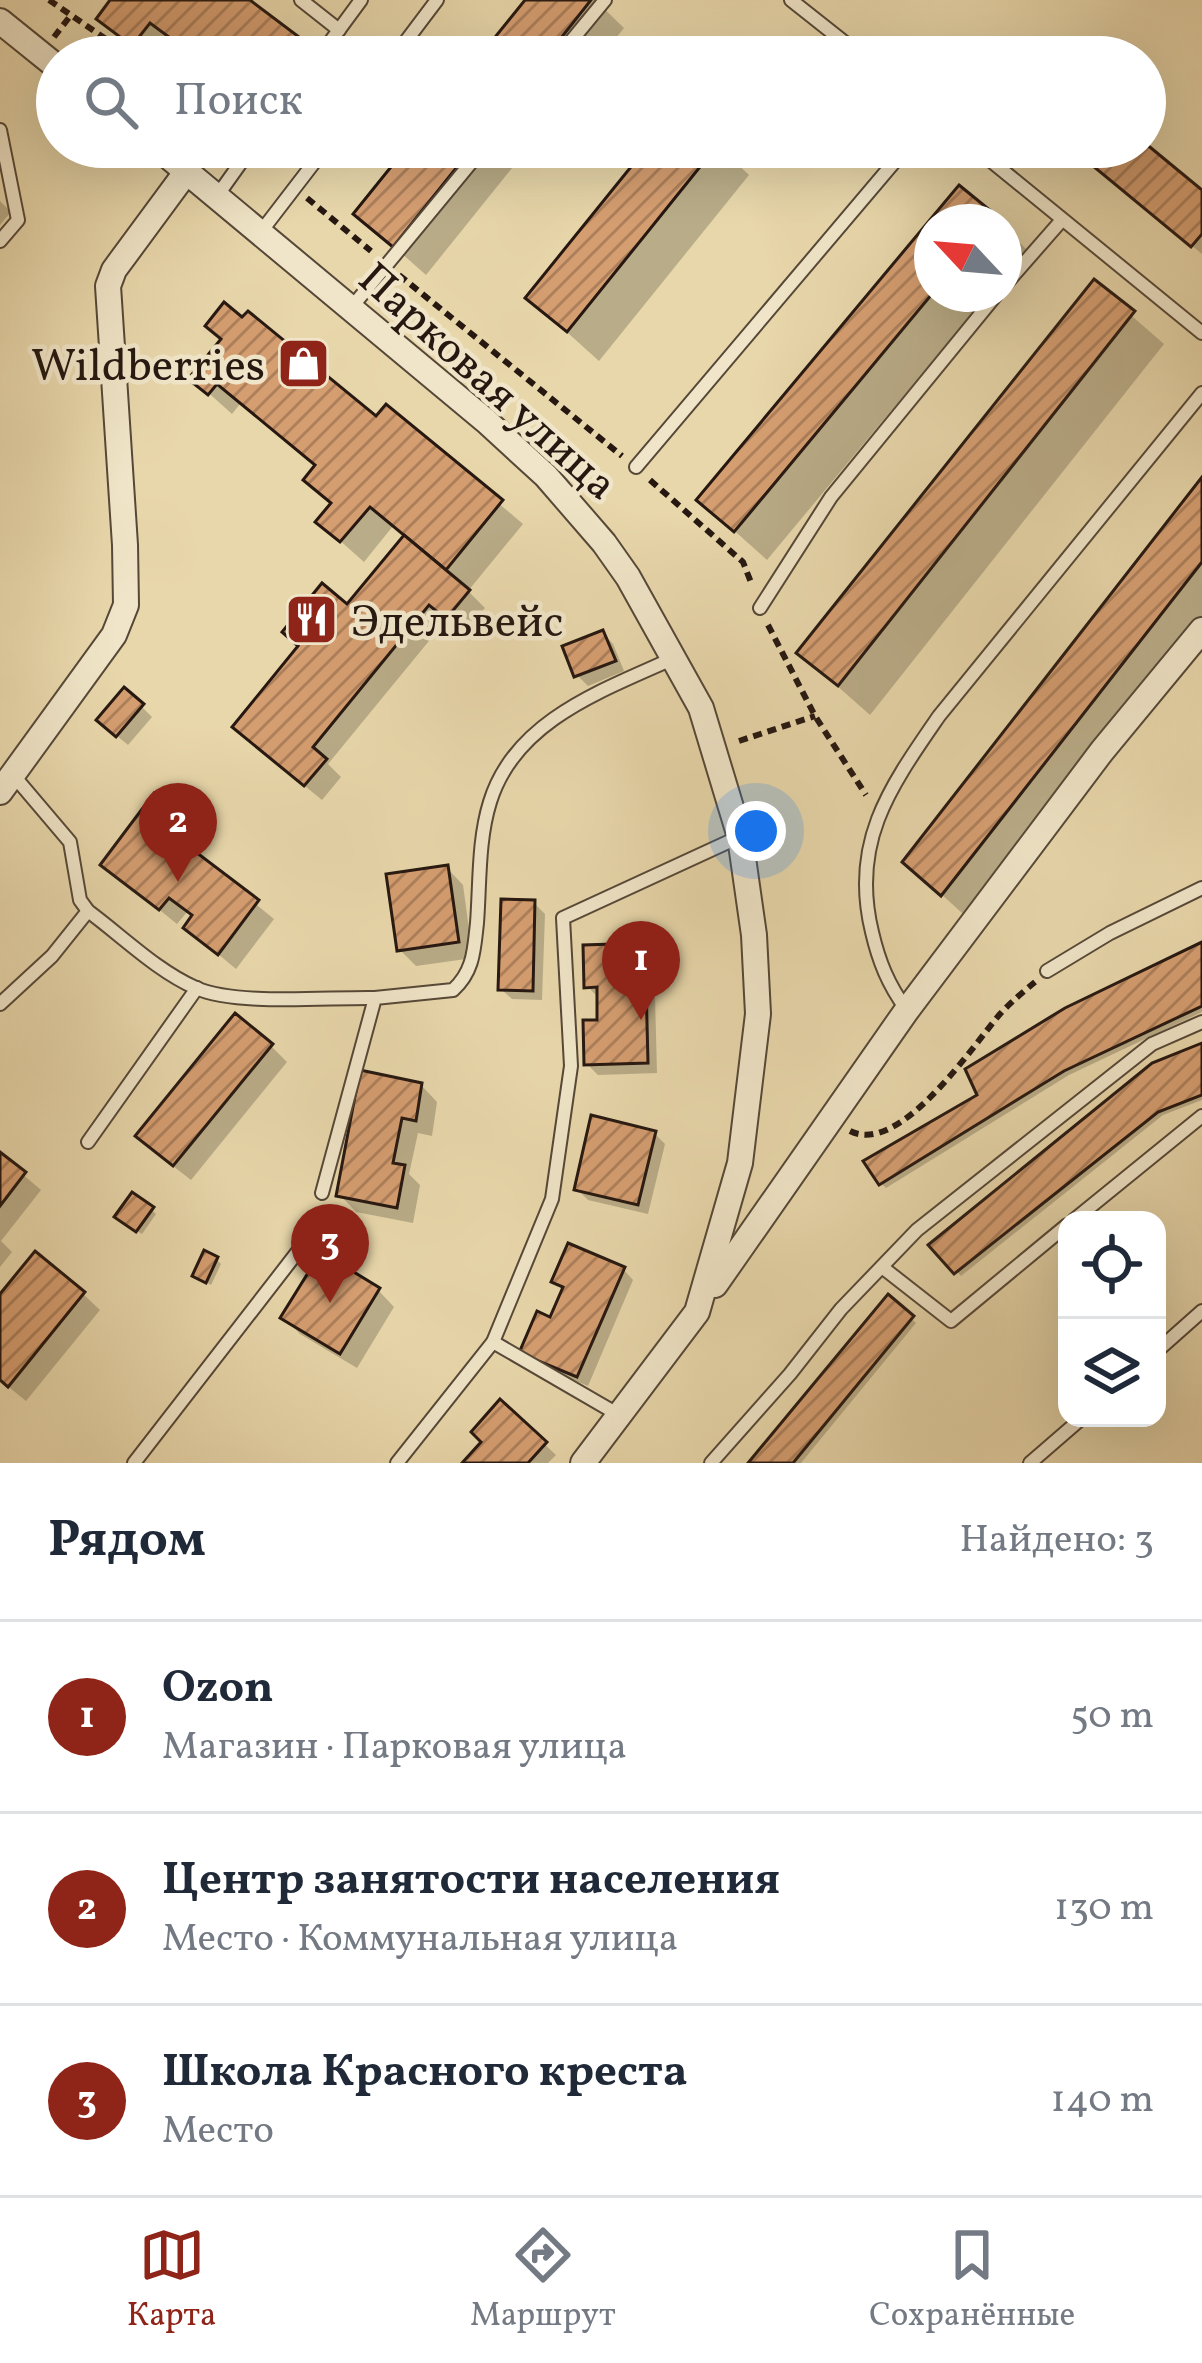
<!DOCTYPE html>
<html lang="ru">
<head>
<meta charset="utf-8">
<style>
  body { margin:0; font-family:Vollkorn,serif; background:#f6f6f7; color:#1f2937 }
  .controls { position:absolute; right:36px; bottom:36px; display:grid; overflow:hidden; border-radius:24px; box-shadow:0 12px 48px #0002 }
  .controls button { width:108px; height:108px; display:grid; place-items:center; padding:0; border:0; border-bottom:3px solid #e0e1e3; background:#fff; color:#1f2937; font:60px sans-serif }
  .compass { position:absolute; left:914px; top:204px; width:108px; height:108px; border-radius:50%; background:#fff; box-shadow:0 12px 48px #0002; rotate:296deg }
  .you { position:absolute; left:756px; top:831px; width:42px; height:42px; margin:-30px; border:9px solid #fff; border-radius:50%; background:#1a73e8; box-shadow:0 0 0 18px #1a73e833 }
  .badge { display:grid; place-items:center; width:78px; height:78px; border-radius:50%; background:#8f2418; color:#fff; font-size:39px; font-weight:700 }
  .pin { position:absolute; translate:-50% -99px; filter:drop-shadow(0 3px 6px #0008) }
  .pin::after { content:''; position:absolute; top:63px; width:42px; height:36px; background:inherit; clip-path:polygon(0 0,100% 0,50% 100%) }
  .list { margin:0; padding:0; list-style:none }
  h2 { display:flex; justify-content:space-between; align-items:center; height:156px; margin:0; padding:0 48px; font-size:51px }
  h2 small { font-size:39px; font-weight:400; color:#747a83 }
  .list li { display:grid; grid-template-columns:78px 1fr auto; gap:36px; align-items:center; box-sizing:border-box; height:192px; padding:0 48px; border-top:3px solid #e0e1e3 }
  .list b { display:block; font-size:45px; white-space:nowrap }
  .list p { margin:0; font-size:39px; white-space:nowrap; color:#747a83 }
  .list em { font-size:39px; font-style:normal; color:#747a83 }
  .icon { flex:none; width:66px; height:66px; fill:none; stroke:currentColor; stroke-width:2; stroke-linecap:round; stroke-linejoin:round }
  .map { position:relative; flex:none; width:1202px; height:1463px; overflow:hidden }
  .search { position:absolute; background:#fff; box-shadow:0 12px 48px #0002; left:36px; right:36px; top:36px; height:132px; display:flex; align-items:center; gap:30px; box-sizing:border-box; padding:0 42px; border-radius:66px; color:#747a83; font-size:45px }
  .sheet { height:732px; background:#fff }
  nav { display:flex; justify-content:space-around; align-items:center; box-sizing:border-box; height:168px; border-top:3px solid #e0e1e3; background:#fff; font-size:33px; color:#747a83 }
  nav a { display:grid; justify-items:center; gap:6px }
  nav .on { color:#8f2418 }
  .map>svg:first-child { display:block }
</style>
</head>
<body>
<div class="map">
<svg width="1202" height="1463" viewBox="0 0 1202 1463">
  <defs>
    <pattern id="building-hatch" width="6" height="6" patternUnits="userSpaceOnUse" patternTransform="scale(3)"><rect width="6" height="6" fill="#d59e71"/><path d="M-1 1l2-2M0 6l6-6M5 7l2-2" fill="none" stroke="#ad805b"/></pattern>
  </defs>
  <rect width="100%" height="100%" fill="#e8d7ab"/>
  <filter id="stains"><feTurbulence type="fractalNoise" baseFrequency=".00167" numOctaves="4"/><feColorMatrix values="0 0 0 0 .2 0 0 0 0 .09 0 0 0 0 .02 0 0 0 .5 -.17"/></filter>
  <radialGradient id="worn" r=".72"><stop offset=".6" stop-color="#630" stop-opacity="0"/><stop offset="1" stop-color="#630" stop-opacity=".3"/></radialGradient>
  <g fill="#0003">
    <polygon points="113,0 245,0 315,57 189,57 182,52 178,57 141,57 100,19"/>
    <polygon points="529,0 595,0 624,28 601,57 483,57"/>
    <polygon points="411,147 529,147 426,275 357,214"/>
    <polygon points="651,147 720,147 749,175 599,361 529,298"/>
    <polygon points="1072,147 1145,147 1202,194 1202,254"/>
    <polygon points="0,201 11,212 0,225"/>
    <polygon points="932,222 932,294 988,294 767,560 700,500"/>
    <polygon points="1004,227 1026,249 1004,275"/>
    <polygon points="1094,283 1164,344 870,715 800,653"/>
    <polygon points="192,378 376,420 386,408 523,524 468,591 485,608 464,633 447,619 328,764 341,777 322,800 252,743 348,608 406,537 393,526 364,562 319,522 333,505 317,467 240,404 232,414"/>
    <polygon points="1202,482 1202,632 974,924 906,862"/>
    <polygon points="603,633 613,644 624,671 588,686 577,675"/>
    <polygon points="142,707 152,717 128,745 110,730"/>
    <polygon points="183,819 200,835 189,850 274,919 236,969 187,928 194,918 187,912 177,924 104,865"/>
    <polygon points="447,868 463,885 473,958 416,966 399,949"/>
    <polygon points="534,903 545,914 542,1000 512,999 501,989"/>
    <polygon points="1202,945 1202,1012 1069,1075 886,1188 881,1183 981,1096"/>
    <polygon points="643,946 654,957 657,1073 598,1075 587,1064 600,1023 598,997 587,986"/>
    <polygon points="271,1046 287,1062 191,1180 155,1152"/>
    <polygon points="1202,1046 1202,1100 1163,1115 961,1276 932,1246"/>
    <polygon points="421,1085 437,1102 432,1136 418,1133 409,1174 420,1185 413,1223 356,1212 340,1195"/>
    <polygon points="654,1133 665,1144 648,1214 588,1200 577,1189"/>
    <polygon points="0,1155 41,1190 1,1241 12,1252 0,1267"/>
    <polygon points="152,1210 156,1214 142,1234 122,1221"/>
    <polygon points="216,1259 221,1264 211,1285 195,1276"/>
    <polygon points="623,1269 633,1280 588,1386 533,1363 564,1291 555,1282"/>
    <polygon points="378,1290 394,1307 357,1368 300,1334 284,1318"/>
    <polygon points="83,1294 100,1310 26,1401 0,1380 0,1298"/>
    <polygon points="889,1298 916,1323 801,1463 752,1463"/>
    <polygon points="501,1403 556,1455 548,1463 466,1463 485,1442"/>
  </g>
  <g fill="url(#building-hatch)" stroke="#261811" stroke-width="3">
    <polygon points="110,0 250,0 299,37 284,57 196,57 150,23 132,46 96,19"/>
    <polygon points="525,0 591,0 546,57 479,57"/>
    <polygon points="1145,143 1202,190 1202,234 1191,247 1070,147 1145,147"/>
    <polygon points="407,147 473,147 393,247 353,214"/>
    <polygon points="647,147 716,147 567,332 525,298"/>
    <polygon points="959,185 997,216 992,222 932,222 932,294 734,532 696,500"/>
    <polygon points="1094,279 1135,311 838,686 796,653"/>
    <polygon points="224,302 242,317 248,311 376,416 386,404 503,500 446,570 370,507 340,542 315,522 331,503 303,480 315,465 217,384 208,395 188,379 221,339 205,326"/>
    <polygon points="1202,477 1202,562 941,896 902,862"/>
    <polygon points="404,535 470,590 446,619 429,605 313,747 327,759 304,786 232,727 298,646 282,632 322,583 347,604"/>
    <polygon points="603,630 616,661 574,677 562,646"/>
    <polygon points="124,687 144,704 116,737 96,720"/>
    <polygon points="154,793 185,817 172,834 259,900 218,955 183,928 192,915 169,898 159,910 100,865"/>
    <polygon points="448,865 459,942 397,951 386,874"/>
    <polygon points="501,899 535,900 533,991 498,990"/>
    <polygon points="1202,942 1202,1006 1064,1071 879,1185 863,1161 977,1095 965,1069 1065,1008"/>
    <polygon points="645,943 648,1063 584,1065 583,1020 597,1020 597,987 584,988 583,945"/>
    <polygon points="235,1013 273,1044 173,1166 135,1136"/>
    <polygon points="1202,1043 1202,1095 1158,1112 954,1274 928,1245 1152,1063"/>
    <polygon points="360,1070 422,1083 416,1121 402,1118 393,1163 405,1165 397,1208 336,1196"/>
    <polygon points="591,1115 656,1131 638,1205 574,1190"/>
    <polygon points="0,1152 26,1172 0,1206"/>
    <polygon points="132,1192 154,1207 136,1232 114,1217"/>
    <polygon points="568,1243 625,1267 577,1377 519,1353 537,1311 550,1317 563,1287 551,1282"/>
    <polygon points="204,1250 218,1257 206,1283 192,1276"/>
    <polygon points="35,1251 85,1292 8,1387 0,1380 0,1294"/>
    <polygon points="321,1252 380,1288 340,1354 280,1318"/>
    <polygon points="888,1294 914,1316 793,1463 748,1463"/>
    <polygon points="500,1399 547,1442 528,1463 462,1463 481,1442 471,1432"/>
  </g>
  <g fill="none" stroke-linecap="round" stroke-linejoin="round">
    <defs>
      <g id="lane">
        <polyline points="301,0 339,30"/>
        <polyline points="791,0 863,57"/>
        <polyline points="319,57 361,0"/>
        <polyline points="394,57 437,0"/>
        <polyline points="558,57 605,0"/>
        <polyline points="0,130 18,220 0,241"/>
        <polyline points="974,147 1202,333"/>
        <polyline points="217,196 252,147"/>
        <polyline points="260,233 326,147"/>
        <polyline points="1004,286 1061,221"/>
        <polyline points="351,308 484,147"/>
        <polyline points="636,467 907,147"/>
        <polyline points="760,608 831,497 997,294"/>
        <path d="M14 776 70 842 80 900 88 911C122 936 157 971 196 988 237 1006 327 997 375 998"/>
        <polyline points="1047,971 1110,933 1202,888"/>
        <polyline points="0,1004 52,956 88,911"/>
        <path d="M906 1009C888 984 879 962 872 932 850 842 890 787 939 716L1202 393"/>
        <polyline points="88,1142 197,988"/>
        <path d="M322 1193 375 998 453 990C474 971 474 949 477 923 480 884 478 840 490 802 515 720 604 690 674 658"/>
        <polyline points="1074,1220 1202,1116"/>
        <polyline points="882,1267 951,1321 1067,1225"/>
        <polyline points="493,1342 619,1415"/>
        <polyline points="1157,1351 1202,1311"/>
        <polyline points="134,1463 299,1250"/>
        <polyline points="397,1463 493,1342 552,1199 571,1066 563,918 739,837"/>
        <polyline points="711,1463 790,1374 841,1309 917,1230 1152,1044 1202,1022"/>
        <polyline points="1030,1463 1082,1418"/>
      </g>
      <g id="street">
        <polyline points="0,21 57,67"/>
        <polyline points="157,147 486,421 546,476 604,543 628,577 701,708 740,837 754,935 758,1014 740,1163 697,1312 583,1463"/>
        <polyline points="0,792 114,635 126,605 125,545 108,286 114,270 187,171"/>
        <polyline points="715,1285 907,1010 1102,751 1202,630"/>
      </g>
    </defs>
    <use href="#lane" stroke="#564838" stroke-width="16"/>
    <use href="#street" stroke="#564838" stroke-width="28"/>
    <g stroke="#261811" stroke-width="6" stroke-dasharray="9 6" stroke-linecap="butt">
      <polyline points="49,0 132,57"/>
      <polyline points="54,37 71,15"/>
      <polyline points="307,198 371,251"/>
      <polyline points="399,275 622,456"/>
      <polyline points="650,480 743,562 752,585"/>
      <polyline points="768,625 815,716 866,795"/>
      <polyline points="739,741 815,716"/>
      <path d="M850 1131C900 1156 971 1048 1000 1014 1011 1002 1023 992 1035 982"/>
    </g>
    <use href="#lane" stroke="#f0e5c8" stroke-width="12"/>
    <use href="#street" stroke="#f0e5c8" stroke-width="24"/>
  </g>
  <defs>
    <symbol id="shop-square" viewBox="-11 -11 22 22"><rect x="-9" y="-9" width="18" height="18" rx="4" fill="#8f2418" stroke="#f0e5c8"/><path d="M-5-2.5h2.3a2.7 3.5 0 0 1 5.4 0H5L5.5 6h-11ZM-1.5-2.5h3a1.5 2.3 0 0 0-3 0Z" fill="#fff"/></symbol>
    <symbol id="restaurant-square" viewBox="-11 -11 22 22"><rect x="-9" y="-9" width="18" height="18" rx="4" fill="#8f2418" stroke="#f0e5c8"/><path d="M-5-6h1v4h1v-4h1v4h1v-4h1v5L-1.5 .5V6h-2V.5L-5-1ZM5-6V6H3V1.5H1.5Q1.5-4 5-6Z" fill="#fff"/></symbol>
  </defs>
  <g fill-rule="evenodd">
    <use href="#shop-square" x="274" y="334" width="59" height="59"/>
    <use href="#restaurant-square" x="282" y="590" width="59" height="59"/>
  </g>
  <g text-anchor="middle" stroke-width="9" stroke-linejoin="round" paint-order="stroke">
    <g font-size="45" fill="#261811" stroke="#f0e5c8" text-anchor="end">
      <text x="265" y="380">Wildberries</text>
      <text x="351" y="636" text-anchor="start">Эдельвейс</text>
    </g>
    <g font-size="45" fill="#261811" stroke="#f0e5c8">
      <text transform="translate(489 380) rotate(42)" y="16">Парковая улица</text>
    </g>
  </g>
  <rect width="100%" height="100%" filter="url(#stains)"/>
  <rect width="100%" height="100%" fill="url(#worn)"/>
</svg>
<div class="controls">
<button><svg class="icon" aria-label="locate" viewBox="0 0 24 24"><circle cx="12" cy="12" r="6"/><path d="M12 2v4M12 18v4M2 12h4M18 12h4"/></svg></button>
<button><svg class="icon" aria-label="layers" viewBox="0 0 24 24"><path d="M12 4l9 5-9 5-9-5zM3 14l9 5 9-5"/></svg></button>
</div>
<svg class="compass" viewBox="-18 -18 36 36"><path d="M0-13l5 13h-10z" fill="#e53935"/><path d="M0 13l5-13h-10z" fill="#747a83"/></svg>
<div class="you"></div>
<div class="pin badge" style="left:641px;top:1020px">1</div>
<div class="pin badge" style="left:178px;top:882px">2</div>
<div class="pin badge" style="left:330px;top:1303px">3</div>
<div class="search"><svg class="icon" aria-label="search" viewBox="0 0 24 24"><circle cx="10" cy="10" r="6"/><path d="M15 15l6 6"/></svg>Поиск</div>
</div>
<section class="sheet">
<h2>Рядом<small>Найдено: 3</small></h2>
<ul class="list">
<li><span class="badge">1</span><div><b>Ozon</b><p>Магазин · Парковая улица</p></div><em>50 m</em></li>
<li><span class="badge">2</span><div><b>Центр занятости населения</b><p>Место · Коммунальная улица</p></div><em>130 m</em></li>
<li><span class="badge">3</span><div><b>Школа Красного креста</b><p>Место</p></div><em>140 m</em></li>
</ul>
</section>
<nav>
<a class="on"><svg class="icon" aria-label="map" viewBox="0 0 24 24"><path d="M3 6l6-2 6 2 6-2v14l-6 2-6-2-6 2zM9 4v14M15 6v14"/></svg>Карта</a>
<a><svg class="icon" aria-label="directions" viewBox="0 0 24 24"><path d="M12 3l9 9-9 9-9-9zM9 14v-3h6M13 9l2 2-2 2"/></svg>Маршрут</a>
<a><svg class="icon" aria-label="saved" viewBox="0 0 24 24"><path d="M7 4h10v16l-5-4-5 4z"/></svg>Сохранённые</a>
</nav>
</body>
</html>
